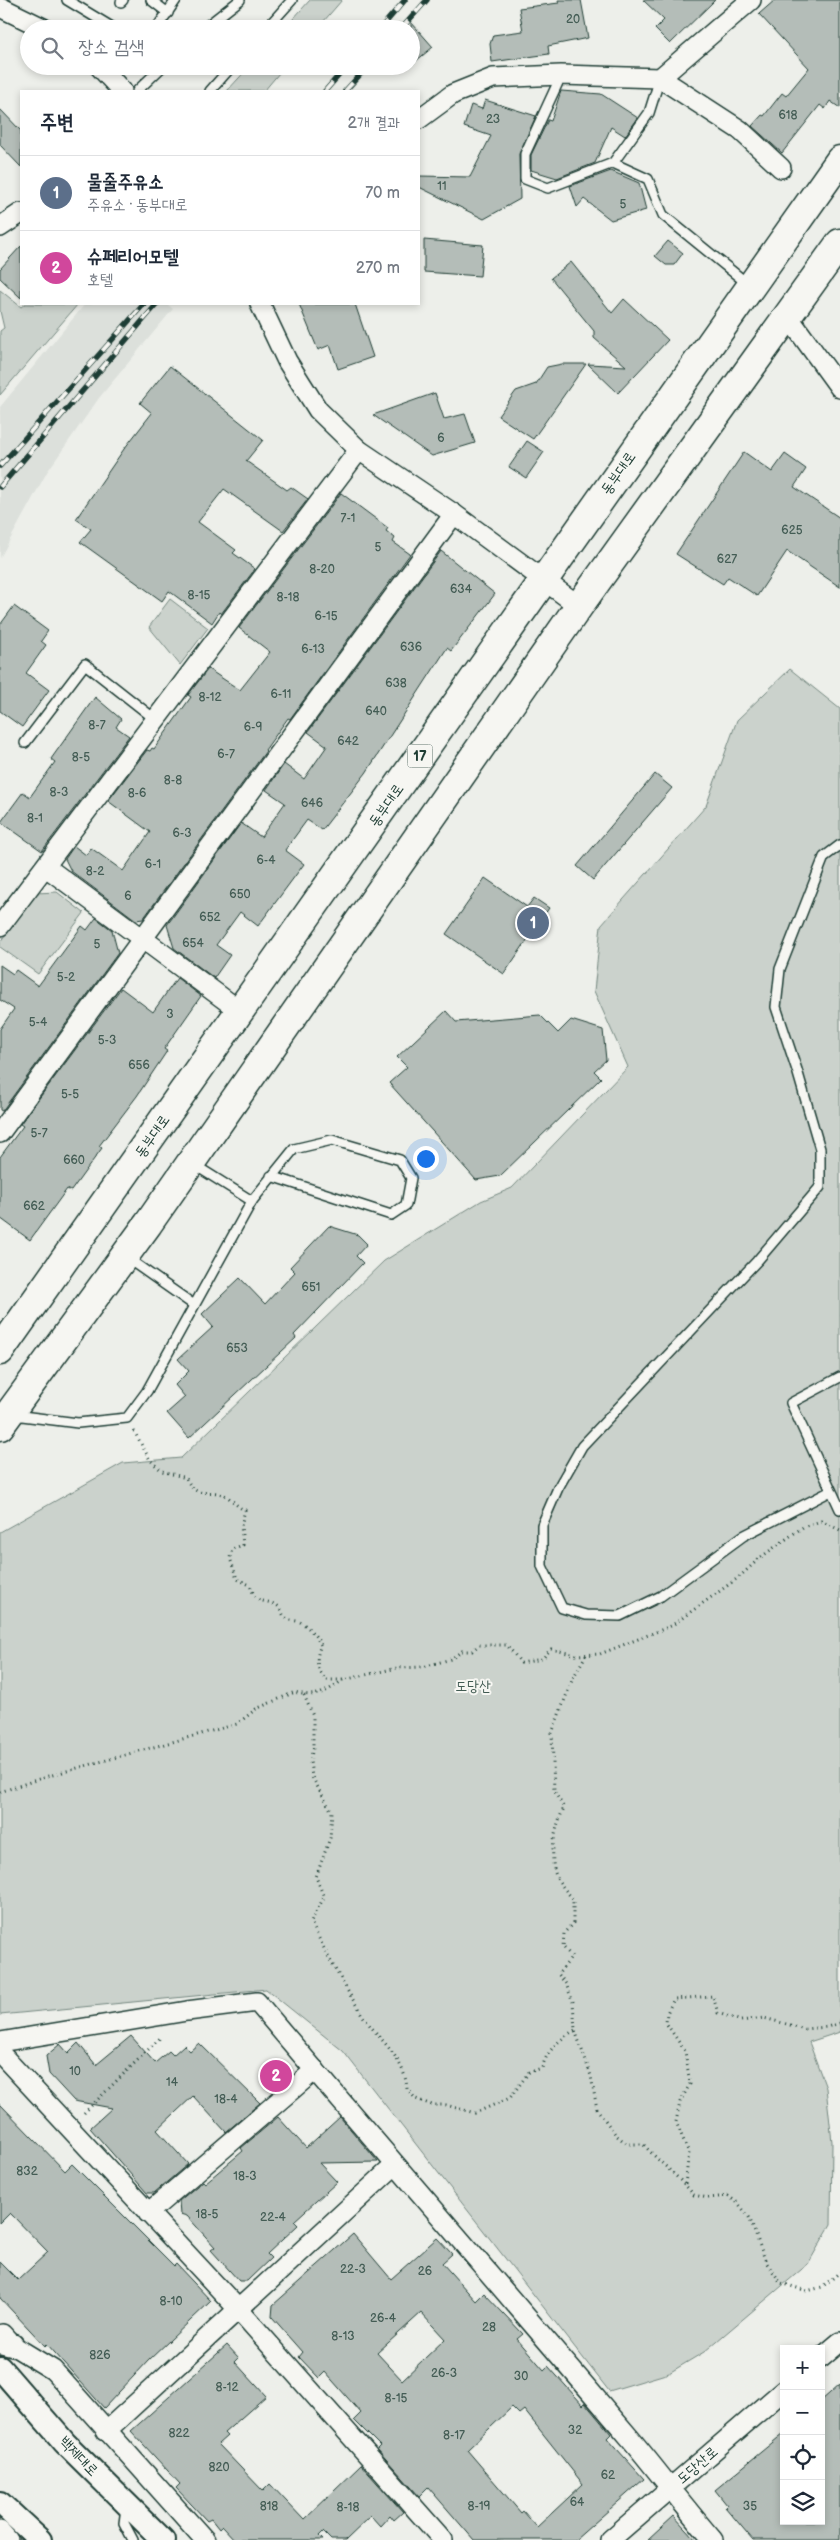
<!DOCTYPE html>
<html lang="ko">
<head>
<meta charset="utf-8">
<style>
  body { margin:0; font-family:"Balsamiq Sans","Poor Story",sans-serif; background:#f6f6f7; color:#1f2937 }
  .controls { position:absolute; right:15px; bottom:15px; display:grid; overflow:hidden; border-radius:0px; box-shadow:0 2px 8px #0003 }
  .controls button { width:45px; height:45px; display:grid; place-items:center; padding:0; border:0; border-bottom:1px solid #e0e1e3; background:#fff; color:#1f2937; font:25px sans-serif }
  .you { position:absolute; left:425px; top:1158px; width:18px; height:18px; margin:-12px; border:4px solid #fff; border-radius:50%; background:#1a73e8; box-shadow:0 0 0 8px #1a73e833 }
  .badge { display:grid; place-items:center; width:32px; height:32px; border-radius:50%; background:#ea580c; color:#fff; font-size:16px; font-weight:700 }
  .pin { position:absolute; translate:-50% -50%; border:2px solid #fff; box-shadow:0 1px 5px #0006 }
  .list { margin:0; padding:0; list-style:none }
  h2 { display:flex; justify-content:space-between; align-items:center; height:65px; margin:0; padding:0 20px; font-size:21px }
  h2 small { font-size:16px; font-weight:400; color:#747a83 }
  .list li { display:grid; grid-template-columns:32px 1fr auto; gap:15px; align-items:center; box-sizing:border-box; height:75px; padding:0 20px; border-top:1px solid #e0e1e3 }
  .list b { display:block; font-size:19px; white-space:nowrap }
  .list p { margin:0; font-size:16px; white-space:nowrap; color:#747a83 }
  .list em { font-size:16px; font-style:normal; color:#747a83 }
  .icon { flex:none; width:28px; height:28px; fill:none; stroke:currentColor; stroke-width:2; stroke-linecap:round; stroke-linejoin:round }
  .map { position:relative; flex:none; width:840px; height:2540px; overflow:hidden }
  .search { position:absolute; background:#fff; box-shadow:0 2px 8px #0003; left:20px; top:20px; width:400px; height:55px; display:flex; align-items:center; gap:12px; box-sizing:border-box; padding:0 18px; border-radius:28px; color:#747a83; font-size:19px }
  .panel { position:absolute; background:#fff; box-shadow:0 2px 8px #0003; left:20px; top:90px; width:400px; height:215px; border-radius:0px }
  .map>svg:first-child { display:block }
</style>
</head>
<body>
<div class="map">
<svg width="840" height="2540" viewBox="0 0 840 2540">
  <rect width="100%" height="100%" fill="#edefea"/>
  <filter id="ink" filterUnits="userSpaceOnUse"><feTurbulence type="fractalNoise" baseFrequency=".02" numOctaves="2"/><feDisplacementMap in="SourceGraphic" scale="10" xChannelSelector="R" yChannelSelector="G"/><feConvolveMatrix kernelMatrix="1 2 1 2 8 2 1 2 1" color-interpolation-filters="sRGB"/></filter>
  <g filter="url(#ink)">
    <polygon fill="#dce0db" points="85,304 167,304 173,309 99,398 47,472 0,558 0,407"/>
    <g fill="#cbd2cc" stroke="#758880">
      <polygon points="310,0 342,0 317,29 284,29"/>
      <polygon points="250,66 285,66 264,91 227,91"/>
      <polygon points="0,290 21,307 25,304 78,304 0,395 0,331 4,328 0,311"/>
      <polygon points="170,599 208,628 180,665 149,627"/>
      <polygon points="790,669 840,709 840,2032 809,2042 826,2088 832,2142 831,2224 808,2264 704,2352 669,2373 609,2391 343,2051 266,1989 0,2015 0,1532 123,1463 181,1458 384,1261 481,1201 512,1188 628,1067 594,991 601,925 706,806 737,720"/>
      <polygon points="57,892 84,913 38,974 0,947 0,942 36,893"/>
    </g>
    <g fill="#b4bdb8" stroke="#1f3d34" fill-rule="evenodd">
      <polygon points="558,0 581,0 588,38 548,46 549,54 492,62 490,44 493,35 523,31 519,8 559,3"/>
      <polygon points="643,0 715,0 670,44 655,29 664,20"/>
      <polygon points="775,0 840,0 840,108 830,101 825,109 820,105 782,153 752,126 762,115 764,116 782,93 786,96 809,68 759,14"/>
      <polygon points="411,22 433,47 411,65"/>
      <polygon points="561,91 601,94 638,118 625,136 611,127 595,163 557,178 531,170 531,155 548,120 551,121"/>
      <polygon points="485,100 536,116 519,154 520,199 484,219 419,187 419,176 470,177 491,136 464,127 471,105 482,109"/>
      <polygon points="0,109 21,131 21,167 0,145"/>
      <polygon points="611,171 639,183 646,210 611,220 584,199 577,207 570,186"/>
      <polygon points="424,240 483,245 480,276 424,272"/>
      <polygon points="668,241 683,253 674,265 666,265 655,256"/>
      <polygon points="21,246 21,298 0,278 0,269"/>
      <polygon points="571,262 612,313 624,299 668,340 618,393 588,364 626,366 594,338 594,331 551,278"/>
      <polygon points="299,304 355,304 373,357 338,369 330,345 318,350"/>
      <polygon points="562,364 586,364 533,439 498,416 516,391 536,384 547,367"/>
      <polygon points="170,366 263,440 246,461 287,490 291,487 308,499 283,531 224,489 198,522 236,550 233,553 255,569 221,614 219,612 212,623 169,591 162,601 80,542 91,529 76,519 124,449 152,413 140,403"/>
      <polygon points="435,393 444,419 465,414 475,443 432,456 373,415"/>
      <polygon points="527,441 544,452 526,478 509,467"/>
      <polygon points="744,452 772,472 785,454 806,469 794,487 840,518 840,587 787,551 757,596 728,577 723,584 676,554"/>
      <polygon points="341,493 388,528 386,531 395,538 393,542 410,554 290,719 288,718 265,750 266,751 143,919 136,920 71,871 65,859 74,846 86,855 91,848 123,871 150,832 108,801 147,750 150,751 152,748 154,749 191,697 188,695 208,669 240,690 270,652 239,628"/>
      <polygon points="441,551 495,594 451,651 447,648 366,773 322,830 307,820 285,850 304,864 258,926 240,912 216,945 230,955 214,978 174,948 167,925 241,823 261,837 285,803 266,790 284,764 304,779 327,746 308,732"/>
      <polygon points="14,606 48,631 41,641 46,645 26,673 49,690 22,727 0,711 0,625"/>
      <polygon points="95,697 121,719 116,727 129,736 42,851 1,822 23,792 30,797 55,762 51,759"/>
      <polygon points="655,774 672,788 593,880 577,866"/>
      <polygon points="485,878 527,907 534,898 549,908 504,974 446,934"/>
      <polygon points="96,918 112,930 118,953 2,1111 0,1110 0,1029 14,1009 0,1000 0,965 13,974 16,970 38,986 82,926 87,930"/>
      <polygon points="177,978 201,996 164,1049 167,1051 137,1096 99,1146 102,1148 71,1191 67,1189 30,1240 0,1218 0,1157 23,1126 20,1124 121,988 153,1012"/>
      <polygon points="446,1011 456,1022 540,1015 558,1033 571,1020 603,1030 606,1060 594,1071 601,1078 500,1176 476,1180 389,1083 407,1067 397,1057"/>
      <polygon points="329,1226 358,1235 367,1244 356,1256 363,1263 294,1335 296,1338 189,1438 167,1413 185,1397 175,1385 189,1371 178,1359 213,1327 202,1314 240,1278 265,1304 295,1272 290,1267"/>
      <polygon points="131,2036 155,2063 169,2051 173,2055 184,2045 190,2051 199,2043 260,2103 226,2132 193,2096 157,2130 188,2164 154,2193 147,2193 90,2128 112,2108 74,2101 49,2074 46,2056 60,2044 68,2053 78,2043 96,2065"/>
      <polygon points="0,2104 65,2171 72,2164 174,2266 176,2264 211,2301 149,2360 104,2408 47,2344 45,2346 0,2298 0,2262 18,2280 48,2252 10,2213 0,2223"/>
      <polygon points="278,2117 306,2148 340,2117 378,2162 319,2163 337,2182 294,2221 298,2225 267,2254 271,2258 247,2281 239,2281 211,2250 215,2247 187,2216 180,2214 179,2201 203,2181 205,2183 243,2151 241,2148"/>
      <path d="M353 2234 391 2279 437 2238 452 2254 442 2263 476 2301 484 2293 523 2334 517 2339 544 2370 548 2366 583 2405 585 2403 611 2434 607 2438 644 2479 575 2540H474L428 2487 419 2496 377 2449 380 2446 354 2420 361 2413 325 2372 319 2378 299 2357 303 2352 272 2317 273 2305ZM421 2313 445 2339 402 2380 377 2353ZM512 2407 519 2414 524 2410 583 2484 537 2527 523 2511 521 2513 467 2450Z"/>
      <polygon points="227,2345 239,2358 235,2362 266,2396 224,2433 227,2436 218,2444 263,2491 270,2484 304,2520 361,2465 403,2512 394,2520 390,2515 380,2526 371,2516 346,2540 331,2540 323,2532 319,2536 323,2540 235,2540 222,2526 219,2529 211,2519 207,2521 176,2488 180,2484 131,2431"/>
      <polygon points="840,2384 840,2540 753,2540 725,2507 727,2505 715,2490 784,2433 784,2521 821,2521 821,2401"/>
      <polygon points="674,2516 696,2540 648,2540"/>
    </g>
    <g fill="none" stroke-linecap="round" stroke-linejoin="round">
      <defs>
        <g id="service">
          <polyline points="67,0 115,29"/>
          <polyline points="151,0 168,13"/>
          <polyline points="121,2 123,0"/>
          <polyline points="156,29 176,0"/>
          <polyline points="203,29 240,0"/>
          <polyline points="266,29 292,0"/>
          <polyline points="561,76 525,154 525,179 548,188 613,163 648,179 663,215 749,285"/>
          <polyline points="137,91 163,66"/>
          <polyline points="210,91 232,66"/>
          <polyline points="613,163 649,113 660,78"/>
          <polyline points="25,743 85,664 156,720"/>
          <polyline points="193,1164 252,1201"/>
          <polyline points="127,1258 194,1305"/>
          <polyline points="840,1377 791,1403 840,1509"/>
          <polyline points="14,1415 78,1423 127,1418 147,1391 252,1201 294,1149 332,1140 400,1160 411,1178 406,1205 391,1215 271,1176"/>
          <polyline points="831,1491 743,1536 661,1596 620,1616 586,1615 562,1608 542,1566 542,1525 558,1488 582,1446 757,1261 820,1187 820,1149 797,1070 776,1007 780,969 824,857 840,845"/>
          <polyline points="126,2508 124,2523 133,2540"/>
        </g>
        <g id="minor">
          <polyline points="0,7 45,29"/>
          <polyline points="99,66 122,91"/>
          <polyline points="660,78 740,130 781,168"/>
          <polyline points="419,119 453,94 493,78 561,75 660,78 751,0"/>
          <polyline points="0,227 21,213"/>
          <polyline points="260,304 287,361 318,410 359,450 454,514 579,606"/>
          <polyline points="787,315 840,388"/>
          <polyline points="46,867 240,1011"/>
          <polyline points="0,926 359,450"/>
          <polyline points="0,1133 454,514"/>
          <path d="M0 2042 187 2011 257 2002C380 2148 506 2292 629 2437 658 2471 684 2507 713 2540"/>
          <polyline points="0,2053 239,2310 443,2540"/>
          <polyline points="148,2213 315,2070"/>
          <polyline points="2,2334 12,2345 53,2370 205,2540"/>
          <polyline points="821,2358 840,2342"/>
          <polyline points="106,2431 394,2166"/>
          <polyline points="0,2531 8,2540"/>
          <polyline points="610,2540 784,2390"/>
        </g>
        <g id="tertiary">
          <polyline points="0,2342 12,2345"/>
          <polyline points="0,2368 65,2443 163,2540"/>
          <polyline points="0,2503 40,2540"/>
        </g>
        <g id="primary">
          <polyline points="0,1351 840,160"/>
          <polyline points="0,1426 148,1224 579,606 840,243"/>
        </g>
      </defs>
      <use href="#service" stroke="#1f3d34" stroke-width="12"/>
      <use href="#minor" stroke="#1f3d34" stroke-width="22"/>
      <use href="#tertiary" stroke="#1f3d34" stroke-width="26"/>
      <use href="#primary" stroke="#1f3d34" stroke-width="31"/>
      <g stroke="#1f3d34" stroke-width="3" stroke-dasharray="1 4" stroke-linecap="butt">
        <path d="M134 1431 150 1460 162 1471 186 1478C197 1500 205 1489 222 1494 231 1497 236 1507 245 1510L241 1526 243 1545 232 1549 230 1558 237 1579 250 1585C257 1606 262 1598 276 1605 282 1608 281 1613 285 1617 289 1621 295 1620 300 1622 309 1627 316 1636 321 1645 315 1658 316 1669 326 1680H343L397 1668 423 1667 451 1659 462 1651H472L479 1645H507L521 1663 542 1659 551 1649 576 1655 600 1654 671 1626 738 1578 761 1557 803 1527 821 1521 840 1530"/>
        <path d="M586 1655 573 1678 552 1733 554 1791 564 1808C556 1824 550 1850 554 1869 556 1880 566 1891 573 1899V1923L564 1933 563 1947 572 1957 558 1974 566 1984 573 2002 575 2030 591 2076 597 2109 616 2135 627 2144H643C659 2162 678 2176 694 2195L708 2198 728 2196 738 2203 749 2217 766 2262 781 2283 807 2291 822 2287 840 2272"/>
        <path d="M304 1695 313 1716V1748L310 1761 312 1777 332 1812 330 1838 316 1877 324 1897 311 1922C326 1954 344 1986 363 2016 380 2041 405 2058 407 2089L416 2099 432 2105H446L475 2113 510 2098 529 2072 542 2068C547 2050 560 2039 575 2030"/>
        <path d="M0 1792 45 1777 237 1724 256 1709 295 1692C315 1699 327 1692 343 1680"/>
        <polyline points="84,2113 161,2037"/>
        <polyline points="685,2184 689,2153 676,2122 680,2102 690,2084 685,2051 666,2023 667,2013 674,1999 713,1996 718,2013 741,2021 764,2018 805,2029 827,2027 840,2023"/>
      </g>
      <use href="#service" stroke="#f6f6f2" stroke-width="9"/>
      <use href="#minor" stroke="#f6f6f2" stroke-width="19"/>
      <use href="#tertiary" stroke="#f6f6f2" stroke-width="22"/>
      <use href="#primary" stroke="#f6f6f2" stroke-width="28"/>
      <defs>
        <g id="rail">
          <polyline points="380,29 405,0"/>
          <polyline points="401,29 427,0"/>
          <polyline points="325,91 347,66"/>
          <polyline points="345,91 368,66"/>
          <polyline points="0,466 144,304"/>
          <polyline points="0,487 157,304"/>
        </g>
      </defs>
      <use href="#rail" stroke="#1f3d34" stroke-width="5.5"/>
      <use href="#rail" stroke="#f6f6f2" stroke-width="4" stroke-dasharray="11" stroke-linecap="butt"/>
    </g>
  </g>
  <g text-anchor="middle" stroke-width="4" stroke-linejoin="round" paint-order="stroke">
    <g font-size="12" fill="#445d55">
      <text x="573" y="23">20</text>
      <text x="788" y="119">618</text>
      <text x="493" y="123">23</text>
      <text x="442" y="190">11</text>
      <text x="623" y="208">5</text>
      <text x="441" y="442">6</text>
      <text x="348" y="522">7-1</text>
      <text x="792" y="534">625</text>
      <text x="378" y="551">5</text>
      <text x="727" y="563">627</text>
      <text x="322" y="573">8-20</text>
      <text x="461" y="593">634</text>
      <text x="199" y="599">8-15</text>
      <text x="288" y="601">8-18</text>
      <text x="326" y="620">6-15</text>
      <text x="411" y="651">636</text>
      <text x="313" y="653">6-13</text>
      <text x="396" y="687">638</text>
      <text x="281" y="698">6-11</text>
      <text x="210" y="701">8-12</text>
      <text x="376" y="715">640</text>
      <text x="97" y="729">8-7</text>
      <text x="253" y="731">6-9</text>
      <text x="348" y="745">642</text>
      <text x="226" y="758">6-7</text>
      <text x="81" y="761">8-5</text>
      <text x="173" y="784">8-8</text>
      <text x="59" y="796">8-3</text>
      <text x="137" y="797">8-6</text>
      <text x="312" y="807">646</text>
      <text x="35" y="822">8-1</text>
      <text x="182" y="837">6-3</text>
      <text x="266" y="864">6-4</text>
      <text x="153" y="868">6-1</text>
      <text x="95" y="875">8-2</text>
      <text x="240" y="898">650</text>
      <text x="128" y="900">6</text>
      <text x="210" y="921">652</text>
      <text x="193" y="947">654</text>
      <text x="97" y="948">5</text>
      <text x="66" y="981">5-2</text>
      <text x="170" y="1018">3</text>
      <text x="38" y="1026">5-4</text>
      <text x="107" y="1044">5-3</text>
      <text x="139" y="1069">656</text>
      <text x="70" y="1098">5-5</text>
      <text x="39" y="1137">5-7</text>
      <text x="74" y="1164">660</text>
      <text x="34" y="1210">662</text>
      <text x="311" y="1291">651</text>
      <text x="237" y="1352">653</text>
      <text x="75" y="2075">10</text>
      <text x="172" y="2086">14</text>
      <text x="226" y="2103">18-4</text>
      <text x="27" y="2175">832</text>
      <text x="245" y="2180">18-3</text>
      <text x="207" y="2218">18-5</text>
      <text x="273" y="2221">22-4</text>
      <text x="353" y="2273">22-3</text>
      <text x="425" y="2275">26</text>
      <text x="171" y="2305">8-10</text>
      <text x="383" y="2322">26-4</text>
      <text x="489" y="2331">28</text>
      <text x="343" y="2340">8-13</text>
      <text x="100" y="2359">826</text>
      <text x="444" y="2377">26-3</text>
      <text x="521" y="2380">30</text>
      <text x="227" y="2391">8-12</text>
      <text x="396" y="2402">8-15</text>
      <text x="575" y="2434">32</text>
      <text x="179" y="2437">822</text>
      <text x="454" y="2439">8-17</text>
      <text x="219" y="2471">820</text>
      <text x="608" y="2479">62</text>
      <text x="577" y="2506">64</text>
      <text x="269" y="2510">818</text>
      <text x="479" y="2510">8-19</text>
      <text x="750" y="2510">35</text>
      <text x="348" y="2511">8-18</text>
    </g>
    <rect fill="#f6f6f2" stroke="#60746d" stroke-width="1" x="407.5" y="744.5" width="25" height="23" rx="4"/>
    <g font-size="14" font-weight="bold" fill="#1f3d34">
      <text x="420" y="761">17</text>
    </g>
    <g font-size="15" fill="#1f3d34" stroke="#f6f6f2">
      <text transform="translate(618 473) rotate(-55)" y="5">동부대로</text>
      <text transform="translate(386 805) rotate(-55)" y="5">동부대로</text>
      <text transform="translate(152 1136) rotate(-55)" y="5">동부대로</text>
      <text transform="translate(79 2456) rotate(46)" y="5">백제대로</text>
      <text transform="translate(697 2465) rotate(-41)" y="5">도당산로</text>
    </g>
    <g font-size="15" fill="#415b52" stroke="#f6f6f2">
      <text x="473" y="1691">도당산</text>
    </g>
  </g>
</svg>
<div class="controls">
<button>+</button>
<button>−</button>
<button><svg class="icon" aria-label="locate" viewBox="0 0 24 24"><circle cx="12" cy="12" r="6"/><path d="M12 2v4M12 18v4M2 12h4M18 12h4"/></svg></button>
<button><svg class="icon" aria-label="layers" viewBox="0 0 24 24"><path d="M12 4l9 5-9 5-9-5zM3 14l9 5 9-5"/></svg></button>
</div>
<div class="you"></div>
<div class="pin badge" style="left:533px;top:923px;background:#5c6f8a">1</div>
<div class="pin badge" style="left:276px;top:2076px;background:#d1479c">2</div>
<div class="search"><svg class="icon" aria-label="search" viewBox="0 0 24 24"><circle cx="10" cy="10" r="6"/><path d="M15 15l6 6"/></svg>장소 검색</div>
<section class="panel">
<h2>주변<small>2개 결과</small></h2>
<ul class="list">
<li><span class="badge" style="background:#5c6f8a">1</span><div><b>물줄주유소</b><p>주유소 · 동부대로</p></div><em>70 m</em></li>
<li><span class="badge" style="background:#d1479c">2</span><div><b>슈페리어모텔</b><p>호텔</p></div><em>270 m</em></li>
</ul>
</section>
</div>
</body>
</html>
